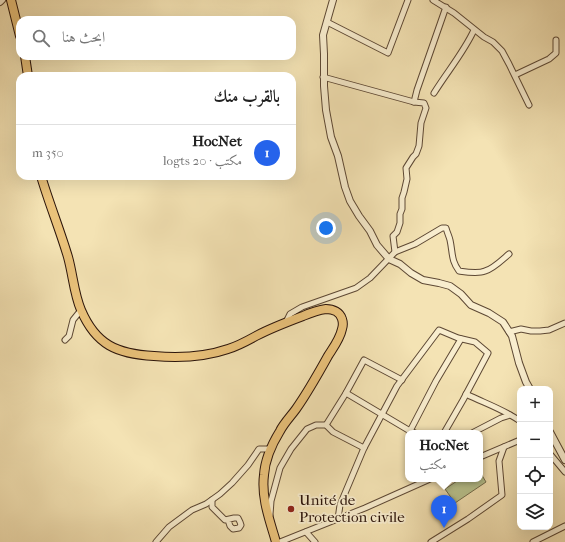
<!DOCTYPE html>
<html lang="ar">
<head>
<meta charset="utf-8">
<style>
  body { margin:0; font-family:"IM FELL French Canon",Amiri,serif; background:#f6f6f6; color:#222; direction:rtl }
  .controls { position:absolute; right:12px; bottom:12px; display:grid; overflow:hidden; border-radius:8px; box-shadow:0 4px 16px #0002 }
  .controls button { width:36px; height:36px; display:grid; place-items:center; padding:0; border:0; border-bottom:1px solid #e0e0e0; background:#fff; color:#222; font:20px sans-serif }
  .you { position:absolute; left:326px; top:228px; width:14px; height:14px; margin:-10px; border:3px solid #fff; border-radius:50%; background:#1a73e8; box-shadow:0 0 0 6px #1a73e833 }
  .badge { display:grid; place-items:center; width:26px; height:26px; border-radius:50%; background:#2563eb; color:#fff; font-size:13px; font-weight:700 }
  .pin { position:absolute; translate:-50% -33px; filter:drop-shadow(0 1px 2px #0008) }
  .pin::after { content:''; position:absolute; top:21px; width:14px; height:12px; background:inherit; clip-path:polygon(0 0,100% 0,50% 100%) }
  .popup { position:absolute; left:405px; top:430px; width:78px; height:52px; box-sizing:border-box; display:grid; place-content:center; border-radius:8px; background:#fff; filter:drop-shadow(0 1px 3px #0005); font-size:13px; white-space:nowrap; color:#767676 }
  .popup b { font-size:15px; color:#222 }
  .popup::after { content:''; position:absolute; left:50%; top:100%; margin-left:-8px; border:8px solid transparent; border-top-color:#fff }
  .list { margin:0; padding:0; list-style:none }
  h2 { display:flex; justify-content:space-between; align-items:center; height:52px; margin:0; padding:0 16px; font-size:17px }
  h2 small { font-size:13px; font-weight:400; color:#767676 }
  .list li { display:grid; grid-template-columns:26px 1fr auto; gap:12px; align-items:center; box-sizing:border-box; height:56px; padding:0 16px; border-top:1px solid #e0e0e0 }
  .list b { display:block; font-size:15px; white-space:nowrap }
  .list p { margin:0; font-size:13px; white-space:nowrap; color:#767676 }
  .list em { font-size:13px; font-style:normal; color:#767676 }
  .icon { flex:none; width:22px; height:22px; fill:none; stroke:currentColor; stroke-width:2; stroke-linecap:round; stroke-linejoin:round }
  .map { position:relative; flex:none; width:565px; height:542px; overflow:hidden; direction:ltr }
  .search { position:absolute; background:#fff; box-shadow:0 4px 16px #0002; left:16px; top:16px; width:280px; height:44px; display:flex; align-items:center; gap:10px; box-sizing:border-box; padding:0 14px; border-radius:12px; color:#767676; font-size:15px }
  .panel { position:absolute; background:#fff; box-shadow:0 4px 16px #0002; left:16px; top:72px; width:280px; height:108px; border-radius:12px; direction:rtl }
  .map>svg:first-child { display:block }
</style>
</head>
<body>
<div class="map">
<svg width="565" height="542" viewBox="0 0 565 542">
  <rect width="100%" height="100%" fill="#f4e3b4"/>
  <filter id="stains"><feTurbulence type="fractalNoise" baseFrequency=".005" numOctaves="4"/><feColorMatrix values="0 0 0 0 .2 0 0 0 0 .09 0 0 0 0 .02 0 0 0 .5 -.17"/></filter>
  <radialGradient id="worn" r=".72"><stop offset=".6" stop-color="#630" stop-opacity="0"/><stop offset="1" stop-color="#630" stop-opacity=".3"/></radialGradient>
  <polygon fill="#b9c48f" stroke="#726c4c" points="480,472 486,482 455,503 445,489 460,479 480,479"/>
  <g fill="none" stroke-linecap="round" stroke-linejoin="round">
    <defs>
      <g id="minor">
        <polyline points="433,0 454,13 484,37 493,42 502,51 509,64 529,105"/>
        <polyline points="327,22 388,53 408,0"/>
        <polyline points="515,75 549,59 556,53 556,40"/>
        <path d="M434 93C447 72 464 52 474 30"/>
        <polyline points="414,102 417,90 446,7"/>
        <path d="M395 252 415 244 442 228H446C447 232 449 236 450 240 453 254 451 260 459 271 466 272 478 274 485 271 493 269 503 259 509 254"/>
        <polyline points="286,322 290,314 302,307 356,288 370,278 395,252 393,236 397,232 400,223 400,214 402,209 402,198 404,192 407,179 406,168 413,157 416,154 419,146 421,123 426,108 424,103 414,102 323,77"/>
        <polyline points="509,332 521,329 531,331 540,331 549,330 565,323"/>
        <polyline points="65,340 69,336 73,320 81,310"/>
        <polyline points="346,393 410,431 415,433"/>
        <path d="M466 394C484 403 503 409 520 421"/>
        <polyline points="326,425 346,393 364,360 402,380"/>
        <polyline points="410,431 436,381 461,339"/>
        <polyline points="472,433 501,418 510,415"/>
        <polyline points="550,454 565,472"/>
        <polyline points="480,457 520,440"/>
        <polyline points="212,500 212,507 225,520 234,518 238,518 240,522 241,525 239,528 233,529 230,526 228,520"/>
        <polyline points="270,515 271,501 280,468 291,449 307,429 316,425 326,425 333,432 364,448"/>
        <polyline points="338,519 340,505 364,448 397,386 439,330 458,338 475,342 488,353 463,400 444,433"/>
        <polyline points="306,532 315,542"/>
        <polyline points="156,542 169,527 192,510 206,504 220,494 232,483 248,465 259,449 270,449"/>
        <polyline points="280,542 365,508 430,479"/>
        <polyline points="431,542 468,519 502,495 499,461 504,447"/>
        <polyline points="533,542 565,526"/>
      </g>
      <g id="tertiary">
        <polyline points="333,0 323,35 324,54 324,86 326,110 331,137 338,156 345,187 350,201 359,216 370,231 377,245 389,259 400,264 411,273 423,280 439,283 450,286 461,294 471,305 489,313 503,322 512,336 519,363 526,382 530,389"/>
        <polyline points="0,2 2,0"/>
        <polyline points="550,432 565,460"/>
      </g>
      <g id="primary">
        <polyline points="11,0 20,36"/>
        <polyline points="25,56 28,76"/>
        <path d="M41 176C49 203 60 230 68 257 73 275 74 294 81 310 96 345 117 354 154 356 178 358 205 357 228 349 238 346 247 341 256 336 271 328 287 322 303 316 310 313 318 310 326 309 333 309 340 312 342 319 343 322 343 326 342 329 340 339 333 348 328 356 318 374 308 392 296 409 291 416 284 423 280 431 272 444 265 459 264 475 261 498 270 521 276 542"/>
      </g>
    </defs>
    <use href="#minor" stroke="#5d4834" stroke-width="7"/>
    <use href="#tertiary" stroke="#5d4834" stroke-width="8"/>
    <use href="#primary" stroke="#2b140a" stroke-width="10"/>
    <use href="#minor" stroke="#f8edce" stroke-width="5"/>
    <use href="#tertiary" stroke="#f8edce" stroke-width="6"/>
    <use href="#primary" stroke="#eac27a" stroke-width="8"/>
  </g>
  <circle fill="#8f2418" stroke="#f8edce" stroke-width="1.5" cx="291" cy="509" r="4"/>
  <g text-anchor="middle" stroke-width="3.5" stroke-linejoin="round" paint-order="stroke">
    <g font-size="15" fill="#2b140a" stroke="#f8edce" text-anchor="start">
      <text x="299" y="505">Unité de<tspan x="299" dy="17">Protection civile</tspan></text>
    </g>
  </g>
  <rect width="100%" height="100%" filter="url(#stains)"/>
  <rect width="100%" height="100%" fill="url(#worn)"/>
</svg>
<div class="controls">
<button>+</button>
<button>−</button>
<button><svg class="icon" aria-label="locate" viewBox="0 0 24 24"><circle cx="12" cy="12" r="6"/><path d="M12 2v4M12 18v4M2 12h4M18 12h4"/></svg></button>
<button><svg class="icon" aria-label="layers" viewBox="0 0 24 24"><path d="M12 4l9 5-9 5-9-5zM3 14l9 5 9-5"/></svg></button>
</div>
<div class="you"></div>
<div class="pin badge" style="left:444px;top:528px">1</div>
<div class="popup"><b>HocNet</b>مكتب</div>
<div class="search"><svg class="icon" aria-label="search" viewBox="0 0 24 24"><circle cx="10" cy="10" r="6"/><path d="M15 15l6 6"/></svg>ابحث هنا</div>
<section class="panel">
<h2>بالقرب منك<small></small></h2>
<ul class="list">
<li><span class="badge">1</span><div><b>HocNet</b><p>مكتب · 20 logts</p></div><em>350 m</em></li>
</ul>
</section>
</div>
</body>
</html>
